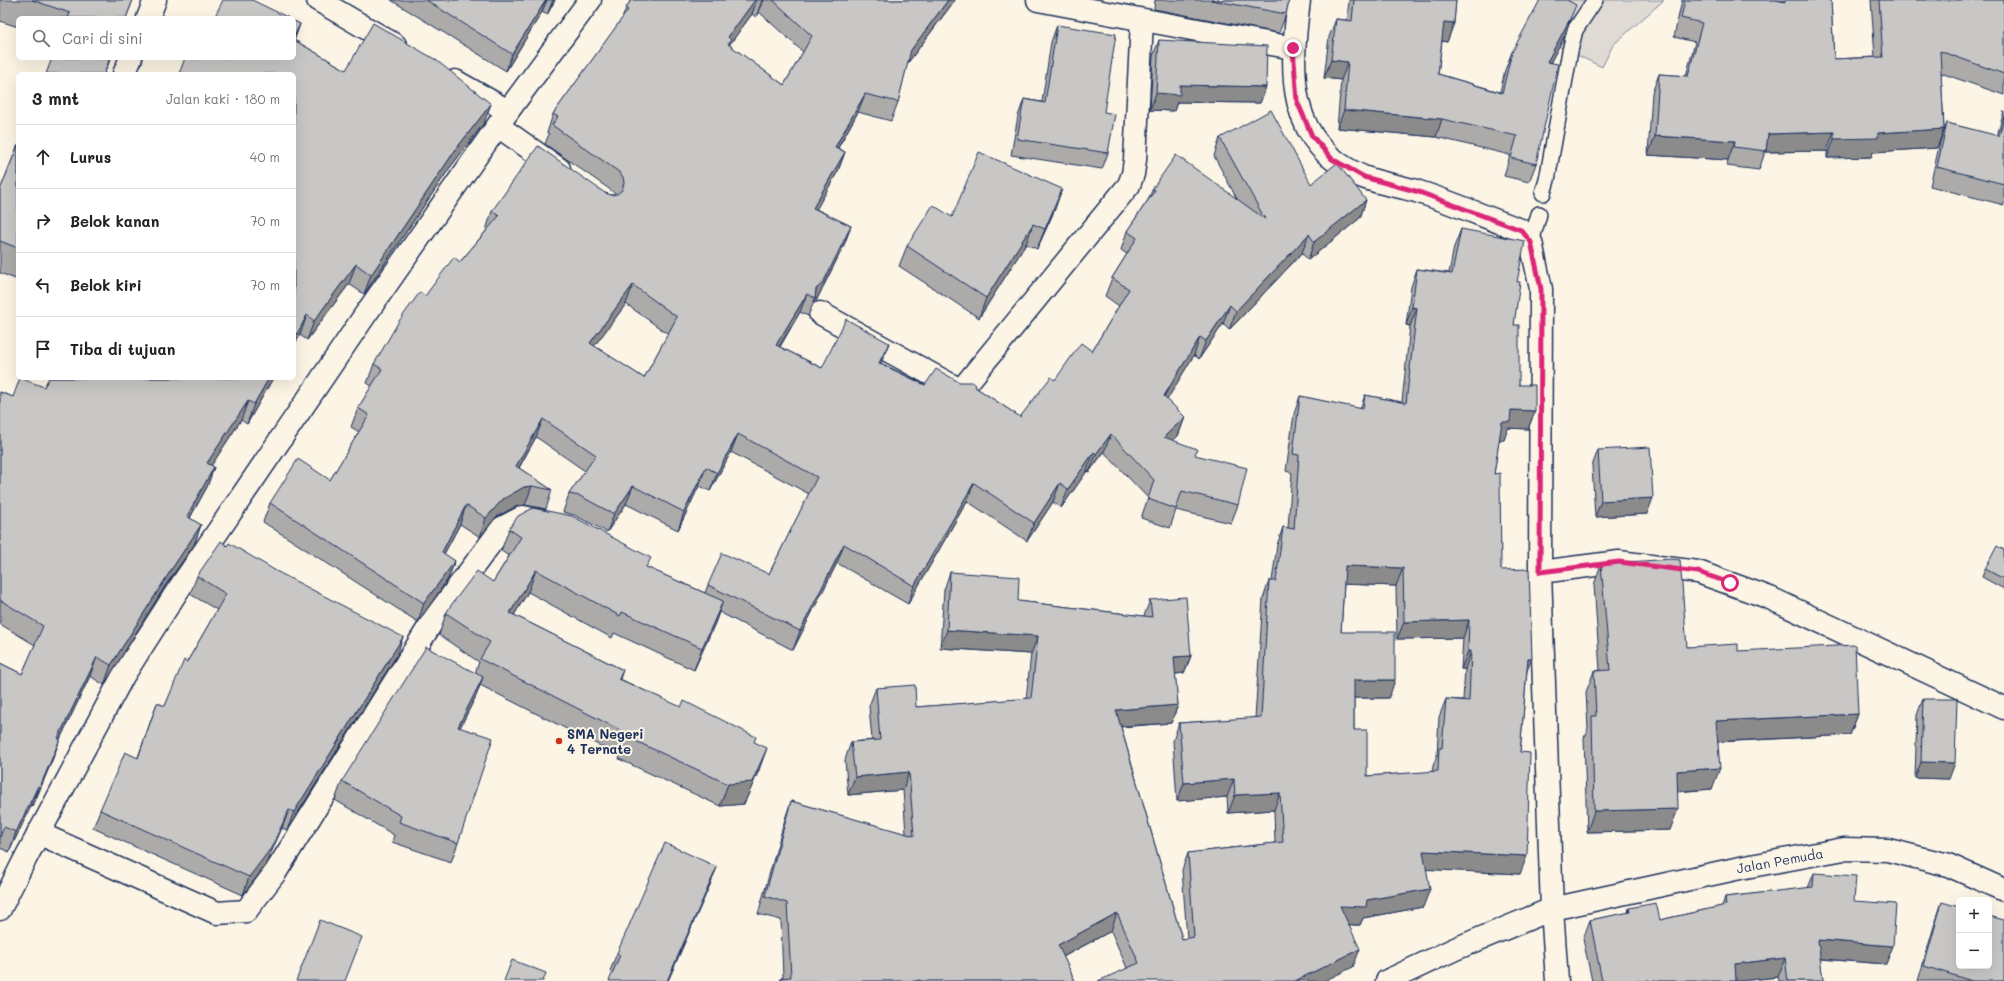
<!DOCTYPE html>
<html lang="id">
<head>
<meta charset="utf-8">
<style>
  body { margin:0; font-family:Mali,sans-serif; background:#f6f6f6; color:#222 }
  .controls { position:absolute; right:12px; bottom:12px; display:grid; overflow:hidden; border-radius:6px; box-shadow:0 4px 16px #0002 }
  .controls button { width:36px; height:36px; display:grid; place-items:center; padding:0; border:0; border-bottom:1px solid #e0e0e0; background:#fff; color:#222; font:20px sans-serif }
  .stop { position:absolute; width:12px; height:12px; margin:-9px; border:3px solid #db2777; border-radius:50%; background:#fff }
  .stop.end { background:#db2777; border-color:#fff; box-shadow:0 1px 4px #0008 }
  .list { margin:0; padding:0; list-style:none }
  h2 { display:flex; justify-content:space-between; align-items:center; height:52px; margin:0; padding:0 16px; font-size:17px }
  h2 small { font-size:13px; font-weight:400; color:#767676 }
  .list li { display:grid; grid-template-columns:26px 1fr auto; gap:12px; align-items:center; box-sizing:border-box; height:64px; padding:0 16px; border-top:1px solid #e0e0e0 }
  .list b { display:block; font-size:15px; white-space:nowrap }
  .list em { font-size:13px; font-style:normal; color:#767676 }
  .icon { flex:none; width:22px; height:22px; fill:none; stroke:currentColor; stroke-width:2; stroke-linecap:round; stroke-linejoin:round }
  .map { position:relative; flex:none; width:2004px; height:981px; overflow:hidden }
  .search { position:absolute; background:#fff; box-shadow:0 4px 16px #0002; left:16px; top:16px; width:280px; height:44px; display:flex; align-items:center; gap:10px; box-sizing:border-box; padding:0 14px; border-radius:6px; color:#767676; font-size:15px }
  .panel { position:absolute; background:#fff; box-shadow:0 4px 16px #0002; left:16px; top:72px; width:280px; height:308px; border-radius:6px }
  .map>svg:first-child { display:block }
</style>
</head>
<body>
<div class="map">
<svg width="2004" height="981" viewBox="0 0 2004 981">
  <rect width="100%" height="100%" fill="#fcf5e5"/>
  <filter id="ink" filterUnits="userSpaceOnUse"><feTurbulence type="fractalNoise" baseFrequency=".025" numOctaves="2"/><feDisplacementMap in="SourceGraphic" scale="8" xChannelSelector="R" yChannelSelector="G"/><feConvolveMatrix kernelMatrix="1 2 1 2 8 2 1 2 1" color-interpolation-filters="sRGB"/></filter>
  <g filter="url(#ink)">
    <polygon fill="#dfdbd4" stroke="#7d8599" points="1541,0 1664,0 1613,45 1602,67 1558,46 1570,24 1536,14"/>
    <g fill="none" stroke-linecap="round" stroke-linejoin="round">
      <defs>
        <g id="lane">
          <polyline points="1543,193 1547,180 1570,51 1575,30 1595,0"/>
          <polyline points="1531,242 1539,214"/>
        </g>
        <g id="street">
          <polyline points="318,0 395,45"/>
          <polyline points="1038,0 1293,48"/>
          <polyline points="148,18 155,0"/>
          <polyline points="124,74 131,58"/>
          <polyline points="455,81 508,111"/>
          <polyline points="498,126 559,169"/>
          <polyline points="820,313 958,389 962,389 1129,185 1133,174 1135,160 1142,21"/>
          <polyline points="1540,572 1619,562 1698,572 1770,598 2004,708"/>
          <polyline points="38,833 217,913 246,911 275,873 434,619 502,528 523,517 541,521"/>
          <polyline points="1552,909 1557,981"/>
        </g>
        <path id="secondary" d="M1299 0C1290 71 1285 144 1363 177 1381 184 1401 186 1419 192 1454 203 1487 218 1521 230L1531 242 1541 289 1540 572 1552 909"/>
        <g id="highway">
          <polyline points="0,909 23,863 123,676 176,593 363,318 508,111 590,0"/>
          <path id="s1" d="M1387 981 1455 949 1552 909 1740 868 1844 849 1888 850 1948 865 2004 890"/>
        </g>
      </defs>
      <use href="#lane" stroke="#1b2f5e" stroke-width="18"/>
      <use href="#street" stroke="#1b2f5e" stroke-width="25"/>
      <use href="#secondary" stroke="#1b2f5e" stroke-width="25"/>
      <use href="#highway" stroke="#1b2f5e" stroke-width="25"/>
      <use href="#lane" stroke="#fcf5e5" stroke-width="15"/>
      <use href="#street" stroke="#fcf5e5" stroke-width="22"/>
      <use href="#secondary" stroke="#fcf5e5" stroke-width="22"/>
      <use href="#highway" stroke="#fcf5e5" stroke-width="22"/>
    </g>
    <g fill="#acabaa" stroke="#1b2f5e" fill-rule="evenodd">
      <polygon points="0,0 133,0 126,18 18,18 18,27 0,21"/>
      <polygon points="391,0 555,0 547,15 542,12 506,71"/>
      <path d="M631 0H955L907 64 898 102 891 121 858 112 838 148 845 152 838 171 816 209 851 226 844 245 816 301 813 304 808 316 800 312 780 347 822 368 881 363 925 385 959 382 975 387 1020 417 1055 380 1092 351 1119 306 1105 296 1112 278 1127 254 1121 250 1127 231 1148 200 1153 188 1237 199 1214 156 1220 138 1311 184 1366 200 1360 218 1308 260 1302 253 1229 330 1223 324 1199 359 1194 355 1167 399 1185 417 1178 436 1173 440 1195 455 1238 505 1231 523 1176 510 1170 528 1141 518 1148 498 1104 452 1089 472 1087 471 1061 508 1053 502 1027 541 967 501 908 604 837 563 793 650 719 612 715 623 694 670 614 633 612 638 528 592 514 615 623 670 620 679 754 742 759 770 744 804 720 806 619 759 620 756 480 685 476 696 460 727 458 843 451 862 392 842 394 835 335 800 342 781 475 673 479 662 439 635 446 613 493 582 509 556 501 551 509 529 648 568 705 593 708 585 769 574 809 494 731 452 710 491 699 486 678 530 626 504 607 532 574 515 563 512 569 494 585 471 536 437 519 468 552 490 546 509 525 505 517 506 496 517 480 537 460 524 444 554 455 561 448 579 418 622 263 522 270 503 330 480 359 432 351 427 358 408 372 386 367 383 374 364 425 296 460 262 487 230H486L492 211 605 193 611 195 615 194 612 191 545 144 549 134 547 133 553 114 622 19 626 8ZM759 12 803 52 784 85 729 45 752 14 756 17ZM626 304 668 334 644 378 594 346Z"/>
      <polygon points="1155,0 1289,0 1286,14 1279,33 1154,9"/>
      <polygon points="1349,0 1456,0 1454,23 1447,42 1442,41 1438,74 1500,92 1505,70 1512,52 1565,35 1550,63 1536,164 1529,182 1504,176 1510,155 1436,137 1337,128 1341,80 1324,78 1329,37 1336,19 1347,20"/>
      <polygon points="1682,0 1831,0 1834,59 1875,57 1871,0 2004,0 2004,95 1941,73 1944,129 1937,148 1873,152 1871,157 1827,158 1827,151 1765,152 1759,170 1727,166 1728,160 1648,155 1652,93 1659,74 1686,76 1695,42 1674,37"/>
      <polygon points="294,21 300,24 294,40 346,70 484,123 449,169 364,294 349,284 307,340 300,335 294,74 195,59"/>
      <polygon points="1057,25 1108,153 1102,169 1011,155 1018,116 1024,99 1042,102 1051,42"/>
      <polygon points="1159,40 1266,87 1260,103 1177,102 1174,111 1150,110 1153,56"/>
      <polygon points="2004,111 2004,205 1930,186 1940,142 1947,123 1997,136"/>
      <polygon points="18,145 18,280 0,273 0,190"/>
      <polygon points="1055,209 1037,249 1026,244 979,318 899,266 907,246 952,217"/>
      <path d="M1461 229 1517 282 1514 325 1519 385 1535 411 1528 429 1508 428 1504 440H1499L1494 474 1501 570 1527 670 1520 752V874L1426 869 1423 907 1363 918 1360 925H1348L1353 967 1127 968 1111 931 1063 957 1075 981H780L781 978H783L781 920 758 914 785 819 791 801 906 834 903 790 848 795 845 760 851 742 872 740 869 706 876 688 916 707 1026 699 1031 654 940 648 944 590 950 572 1018 601 1144 616 1150 600 1191 656 1184 673 1175 674 1178 705 1171 723 1121 727 1182 939 1187 938 1182 870 1188 853 1275 843 1274 810 1228 813 1227 797 1177 801 1173 741 1179 723 1255 718 1263 599 1269 581H1272L1277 545 1283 527 1288 528 1292 473 1286 471 1294 414 1300 396 1360 409 1365 395 1402 402 1410 326 1406 325 1411 287 1417 269 1449 273 1454 247ZM1344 584 1396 586 1397 639 1463 638 1461 669H1465L1463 700 1446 699 1439 717 1437 755 1433 766 1432 772 1367 776 1354 730V698H1389L1341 632Z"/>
      <polygon points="49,378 273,378 247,424 241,420 211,466 214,467 207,487 190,518 201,525 194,545 165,586 104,685 90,676 60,739 53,758 33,806 31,806 9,852 0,848 0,663 22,674 35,645 0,624 0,392 13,397 44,387"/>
      <polygon points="1598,450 1647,514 1595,517 1592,466"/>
      <polygon points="2004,550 2004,589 1982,577 1985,569"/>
      <polygon points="1601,564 1687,647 1738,651 1858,714 1850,735 1718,742 1712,789 1677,792 1670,830 1587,832 1584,738 1588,728 1586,692 1594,671 1600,670 1594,585"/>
      <polygon points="197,576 397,655 287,830 282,828 265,866 243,895 93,828 100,810 138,757 157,703 165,706 187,662 217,610 190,594"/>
      <polygon points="1923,699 1949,779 1915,778 1917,715"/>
      <polygon points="717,867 710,885 612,972 610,971 617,953"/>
      <polygon points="1814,873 1854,901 1886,964 1820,959 1823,981 1779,981 1778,977 1740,981 1592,981 1583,939 1590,920 1628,913 1629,908 1660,920 1722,906 1725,897 1808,888"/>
      <polygon points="1942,902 2004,981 1918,981 1934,926"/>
    </g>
    <g fill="#8c8b8b" stroke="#1b2f5e">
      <polygon points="546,0 547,0 542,12 506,71 512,54"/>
      <polygon points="553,0 555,0 547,15"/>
      <polygon points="755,0 757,0 752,14 730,44 725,58 728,37"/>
      <polygon points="762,0 764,0 759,12 756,17"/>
      <polygon points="948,0 955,0 904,68 911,50"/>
      <polygon points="1571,17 1565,35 1541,80 1547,62"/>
      <polygon points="1444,22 1454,23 1447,42 1437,40"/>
      <polygon points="300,24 294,41 294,37"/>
      <polygon points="110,58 111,58 104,74"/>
      <polygon points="1331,60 1348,62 1341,80 1324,78"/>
      <polygon points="1180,85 1266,87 1260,103 1177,102 1174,111 1150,110 1156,93"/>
      <polygon points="865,94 858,112 828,165 835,147"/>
      <polygon points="491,104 484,123 449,169 364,294 371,275 456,149"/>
      <polygon points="1344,110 1442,119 1436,137 1337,128"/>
      <polygon points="1944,129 1937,148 1873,152 1871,157 1827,158 1834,139 1878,133"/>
      <polygon points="1834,132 1827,151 1765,152 1768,134"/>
      <polygon points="1655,136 1735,141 1728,160 1648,155"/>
      <polygon points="845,152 838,171 807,226 813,208"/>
      <polygon points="1062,189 1055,209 1037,249 1045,229"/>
      <polygon points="1366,200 1360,218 1308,260 1314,242"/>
      <polygon points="1033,224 1026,244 979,318 986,298"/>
      <polygon points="851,226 844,245 816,301 813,304 815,298 816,289"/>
      <polygon points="1309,234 1302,253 1229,330 1236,311"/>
      <polygon points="356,264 349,284 307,340 314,321"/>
      <polygon points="633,285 626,304 583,361 590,343"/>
      <polygon points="807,294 800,312 769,363 776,345"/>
      <polygon points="1230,305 1223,324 1199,359 1206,341"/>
      <polygon points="1412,307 1417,308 1410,326 1406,325"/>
      <polygon points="307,315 300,335 294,346 294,340"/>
      <polygon points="1200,337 1194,355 1158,415 1164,396"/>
      <polygon points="889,343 882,361 872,381 879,363"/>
      <polygon points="269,378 273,378 247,424 254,404"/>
      <polygon points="248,401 241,420 200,483 207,463"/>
      <polygon points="1511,410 1535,411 1528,429 1508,428 1504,440 1495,439 1502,422"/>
      <polygon points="1185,417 1178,436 1158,456 1164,437"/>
      <polygon points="543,419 536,437 509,485 516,466"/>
      <polygon points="738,434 731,452 710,491 717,473"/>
      <polygon points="1111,434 1104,452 1089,472 1096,454"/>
      <polygon points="1094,452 1087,471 1061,508 1068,489"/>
      <polygon points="214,467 207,487 180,535 187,516"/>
      <polygon points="706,467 699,486 678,530 684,512"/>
      <polygon points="974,483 967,501 908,604 914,586"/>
      <polygon points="1060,483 1053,502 1027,541 1034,523"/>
      <polygon points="532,486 525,505 517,506 496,517 480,537 486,518 503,499 524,487"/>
      <polygon points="633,486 626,504 607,532 614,514"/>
      <polygon points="1653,498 1647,514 1595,517 1601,501"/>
      <polygon points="466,505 460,524 435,571 442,552"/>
      <polygon points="201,525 194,545 165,586 104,685 111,665 173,567"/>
      <polygon points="844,544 837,563 793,650 800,631"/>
      <polygon points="455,561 448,579 418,622 424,603"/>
      <polygon points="1345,566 1403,568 1396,586 1339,584"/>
      <polygon points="536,570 528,592 502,635 510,613"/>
      <polygon points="723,601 715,623 694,670 702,648"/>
      <polygon points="1469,620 1463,638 1397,639 1404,622"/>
      <polygon points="947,630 1038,636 1031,654 940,648"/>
      <polygon points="403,637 397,655 287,830 294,812"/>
      <polygon points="1468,651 1471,651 1465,669 1461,669"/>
      <polygon points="1191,656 1184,673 1168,675 1174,657"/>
      <polygon points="97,657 90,676 51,758 58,738"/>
      <polygon points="1528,658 1532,658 1525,676"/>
      <polygon points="483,677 476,696 451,746 458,727"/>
      <polygon points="1354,680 1395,680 1389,698 1347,698"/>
      <polygon points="1178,705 1171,723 1109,727 1116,710"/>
      <polygon points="1858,714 1850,735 1709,742 1716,721"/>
      <polygon points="60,739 53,758 33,806 40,787"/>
      <polygon points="767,748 759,770 744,804 720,806 728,784"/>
      <polygon points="1921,762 1955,763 1949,779 1915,778"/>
      <polygon points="1720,768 1712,789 1669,792 1677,771"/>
      <polygon points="909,772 903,790 848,795 855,777"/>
      <polygon points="1234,779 1227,797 1177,801 1184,783"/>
      <polygon points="38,786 31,806 9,852 16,832"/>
      <polygon points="1280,793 1274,810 1228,813 1235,795"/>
      <polygon points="1678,809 1670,830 1587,832 1594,811"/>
      <polygon points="289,810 282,828 265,866 243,895 249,877"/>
      <polygon points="1423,851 1527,856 1520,874 1417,869"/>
      <polygon points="717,867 710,885 668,981 667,981"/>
      <polygon points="1430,889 1423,907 1363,918 1360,925 1333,924 1340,906 1367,900"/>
      <polygon points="1117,913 1111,931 1051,963 1058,945"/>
      <polygon points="1818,940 1893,946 1886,964 1811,958"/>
      <polygon points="1360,949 1353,967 1324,981 1295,981"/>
      <polygon points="1785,958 1778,977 1740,981 1729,981 1735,964"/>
    </g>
    <g fill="#c8c7c6" stroke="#1b2f5e" fill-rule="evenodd">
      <polygon points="32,0 133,0 126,18 68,18 70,13"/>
      <polygon points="223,0 252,0 289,18 214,18"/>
      <polygon points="426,0 546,0 512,54"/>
      <path d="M631 0H755L728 37 731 40 728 44 784 85 812 36 773 0H948L911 50 898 102 865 94 835 147 845 152 813 208 851 226 823 283 816 289 815 298 807 294 776 345 822 368 846 319 889 343 879 363 925 385 936 369 959 382H972L976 385 975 387 1020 417 1051 377 1055 380 1081 343 1092 351 1129 289 1112 278 1137 238 1127 231 1155 190 1153 188 1176 155 1265 219 1220 138 1271 110 1311 184 1337 163 1366 200 1314 242 1309 234 1236 311 1230 305 1206 341 1200 337 1164 396 1185 417 1164 437 1197 449 1195 455 1247 468 1238 505 1182 491 1176 509 1148 499 1154 480 1111 434 1096 454 1094 452 1068 489 1060 483 1034 523 974 483 914 586 844 544 800 631 708 585 722 553 769 574 817 477 738 434 717 473 706 467 684 512 633 486 614 514 580 496 569 494 596 455 543 419 516 466 552 490 532 486 524 487 503 499 486 518 466 505 442 552 455 561 424 603 270 503 298 459 330 480 369 415 358 408 382 369 374 364 399 321 420 292 425 296 454 257 460 262 499 216 492 211 538 146 605 193 611 195 617 194 622 190 624 183 623 177 619 172 552 125 558 117 553 114 628 10 626 8ZM633 285 677 317 644 378 590 343Z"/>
      <polygon points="1211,0 1289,0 1286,14"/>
      <polygon points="1354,0 1456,0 1454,23 1444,22 1438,74 1502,93 1512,52 1540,0 1567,0 1576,5 1571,17 1547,62 1558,64 1536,164 1511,158 1517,136 1442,119 1344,110 1348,62 1331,60 1336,19 1352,21"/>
      <polygon points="1685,0 1776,0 1785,2 1785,0 1831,0 1834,59 1883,57 1879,0 2004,0 2004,74 1940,51 1944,129 1878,133 1878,138 1834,139 1834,132 1768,134 1766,151 1734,147 1735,141 1655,136 1659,74 1688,76 1702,23 1681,18"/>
      <polygon points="294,21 300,24 294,37"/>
      <polygon points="373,23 436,60 491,104 456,149 371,275 356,264 314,321 307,315 294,340 294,74 179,74 185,58 195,59 195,58 294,58 294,40 346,70"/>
      <polygon points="1057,25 1116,34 1104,112 1115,114 1108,153 1017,139 1024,99 1045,103"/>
      <polygon points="1159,40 1267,46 1266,87 1180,85 1180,95 1156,93"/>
      <polygon points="52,58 110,58 104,74 46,74"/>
      <polygon points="2004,117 2004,184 1937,167 1947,123 1999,136"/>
      <polygon points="18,145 18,248 0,241 0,190"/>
      <polygon points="979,152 1062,189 1045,229 1033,224 986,298 907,246 933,205 952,217"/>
      <path d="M1461 229 1525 241 1517 282H1520L1514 325H1519V385H1535V411L1511 410 1510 422H1502L1494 474 1500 473 1501 570 1529 569 1532 658H1528L1520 752 1530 753 1527 856 1423 851 1430 889 1367 900 1366 907 1340 906 1360 949 1295 981H1098L1139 963 1117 913 1058 945 1075 981H921L920 980 915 981H781V978L791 977 787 903 765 896 791 801 914 836 909 772 855 777 851 742 880 740 876 688 915 685 916 707 1031 698 1038 636 947 630 950 572 1019 577 1018 601 1152 617 1150 600 1186 597 1191 656 1174 657 1178 705 1116 710 1182 939 1194 937 1188 853 1283 842 1280 793 1235 795 1234 779 1184 783 1179 723 1261 717 1269 581H1276L1283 527 1294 529 1299 455 1293 454 1300 396 1363 409 1365 395 1406 403 1417 308 1412 307 1417 269 1452 274ZM1345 566 1403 568 1404 622 1469 620 1468 651H1471L1469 701 1446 699 1442 748H1439L1438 771 1367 776V730H1354V680H1395V632H1341Z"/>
      <polygon points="20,378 44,387 49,378 269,378 254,404 248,401 207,463 214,467 187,516 201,525 173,567 111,665 97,657 58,738 60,739 40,787 38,786 16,832 4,827 0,837 0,663 22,674 43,626 0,600 0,392 13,397"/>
      <polygon points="1650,447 1653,498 1601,501 1598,450"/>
      <polygon points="533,508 572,516 651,558 646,567 723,601 702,648 622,612 620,616 536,570 510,613 623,670 619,679 681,707 684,701 756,737 754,742 767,748 752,782 728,784 627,737 628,734 480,659 490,642 446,613 452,604 477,571 493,582 521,537 509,529 518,516"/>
      <polygon points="221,541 227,546 229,543 276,571 403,637 294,812 289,810 271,848 249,877 100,810 125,752 138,758 157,703 165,706 184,660 187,662 226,594 197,576"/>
      <polygon points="1997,546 2004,550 2004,579 1985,569"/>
      <polygon points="1671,559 1680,560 1687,647 1738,644 1738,651 1855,645 1858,714 1716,721 1720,768 1677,771 1678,809 1594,811 1592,716 1596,716 1594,671 1610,670 1601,564"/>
      <polygon points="426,647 483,677 458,727 493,738 458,843 399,822 401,816 342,781"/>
      <polygon points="1923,699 1957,699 1955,763 1921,762"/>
      <polygon points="665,843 717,867 667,981 609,981 620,955 617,953"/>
      <polygon points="1814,873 1856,876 1854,901 1896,904 1893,946 1818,940 1823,981 1788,981 1785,958 1735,964 1736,981 1602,981 1590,920 1630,912 1629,908 1656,903 1660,920 1726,905 1725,897 1813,887"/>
      <polygon points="1942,902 1959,907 1959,966 1989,966 1989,916 2004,920 2004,981 1972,981 1924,966"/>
      <polygon points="320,920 362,937 345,981 296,981"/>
      <polygon points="512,960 546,973 543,981 504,981"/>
    </g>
  </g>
  <g fill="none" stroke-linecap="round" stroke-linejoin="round" filter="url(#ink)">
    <polyline stroke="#db2777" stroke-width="5" points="1293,48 1297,101 1312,136 1332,159 1364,177 1419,192 1521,230 1531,242 1541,289 1540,572 1619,562 1698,572 1730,583"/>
  </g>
  <circle fill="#c8321e" stroke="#fcf5e5" stroke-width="1.5" cx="559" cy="741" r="4"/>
  <g text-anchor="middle" stroke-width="4" stroke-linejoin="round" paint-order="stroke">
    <g font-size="13" font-weight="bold" fill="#1b2f5e" stroke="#fcf5e5" text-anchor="start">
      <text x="567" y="739">SMA Negeri<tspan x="567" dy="15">4 Ternate</tspan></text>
    </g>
    <g font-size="13" fill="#1b2f5e" stroke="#fcf5e5">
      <text dy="5" stroke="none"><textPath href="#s1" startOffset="413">Jalan Pemuda</textPath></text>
    </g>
  </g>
</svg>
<div class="controls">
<button>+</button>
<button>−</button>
</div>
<div class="stop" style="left:1730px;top:583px"></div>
<div class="stop end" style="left:1293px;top:48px"></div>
<div class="search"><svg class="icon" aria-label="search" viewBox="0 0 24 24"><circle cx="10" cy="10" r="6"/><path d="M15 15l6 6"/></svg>Cari di sini</div>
<section class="panel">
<h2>3 mnt<small>Jalan kaki · 180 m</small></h2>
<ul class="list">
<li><svg class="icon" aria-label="ahead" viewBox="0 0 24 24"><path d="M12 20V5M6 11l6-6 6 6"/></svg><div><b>Lurus</b></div><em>40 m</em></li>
<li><svg class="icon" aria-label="right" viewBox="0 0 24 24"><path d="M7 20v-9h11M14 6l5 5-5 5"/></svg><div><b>Belok kanan</b></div><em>70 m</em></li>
<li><svg class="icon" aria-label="left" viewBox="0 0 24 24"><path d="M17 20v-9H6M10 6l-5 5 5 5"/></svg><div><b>Belok kiri</b></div><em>70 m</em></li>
<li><svg class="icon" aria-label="arrive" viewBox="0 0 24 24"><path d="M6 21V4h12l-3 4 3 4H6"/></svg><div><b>Tiba di tujuan</b></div></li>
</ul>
</section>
</div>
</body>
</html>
